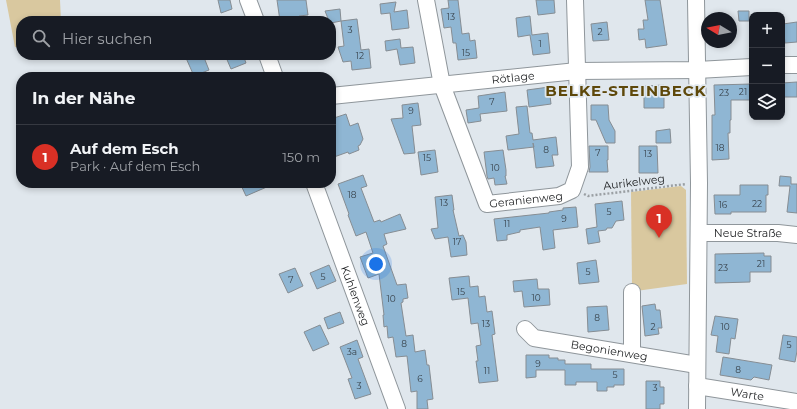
<!DOCTYPE html>
<html lang="de">
<head>
<meta charset="utf-8">
<style>
  body { margin:0; font-family:Montserrat,sans-serif; background:#242831; color:#f1f3f6 }
  .controls { position:absolute; right:12px; top:12px; display:grid; overflow:hidden; border-radius:8px; box-shadow:0 2px 6px #0003 }
  .controls button { width:36px; height:36px; display:grid; place-items:center; padding:0; border:0; border-bottom:1px solid #363941; background:#171b24; color:#f1f3f6; font:20px sans-serif }
  .compass { position:absolute; left:701px; top:12px; width:36px; height:36px; border-radius:50%; background:#171b24; box-shadow:0 2px 6px #0003; rotate:280deg }
  .you { position:absolute; left:376px; top:264px; width:14px; height:14px; margin:-10px; border:3px solid #fff; border-radius:50%; background:#1a73e8; box-shadow:0 0 0 6px #1a73e833 }
  .badge { display:grid; place-items:center; width:26px; height:26px; border-radius:50%; background:#d93025; color:#fff; font-size:13px; font-weight:700 }
  .pin { position:absolute; translate:-50% -33px; filter:drop-shadow(0 1px 2px #0008) }
  .pin::after { content:''; position:absolute; top:21px; width:14px; height:12px; background:inherit; clip-path:polygon(0 0,100% 0,50% 100%) }
  .list { margin:0; padding:0; list-style:none }
  h2 { display:flex; justify-content:space-between; align-items:center; height:52px; margin:0; padding:0 16px; font-size:17px }
  h2 small { font-size:13px; font-weight:400; color:#9ea1a6 }
  .list li { display:grid; grid-template-columns:26px 1fr auto; gap:12px; align-items:center; box-sizing:border-box; height:64px; padding:0 16px; border-top:1px solid #363941 }
  .list b { display:block; font-size:15px; white-space:nowrap }
  .list p { margin:0; font-size:13px; white-space:nowrap; color:#9ea1a6 }
  .list em { font-size:13px; font-style:normal; color:#9ea1a6 }
  .icon { flex:none; width:22px; height:22px; fill:none; stroke:currentColor; stroke-width:2; stroke-linecap:round; stroke-linejoin:round }
  .map { position:relative; flex:none; width:797px; height:409px; overflow:hidden }
  .search { position:absolute; background:#171b24; box-shadow:0 2px 6px #0003; left:16px; top:16px; width:320px; height:44px; display:flex; align-items:center; gap:10px; box-sizing:border-box; padding:0 14px; border-radius:16px; color:#9ea1a6; font-size:15px }
  .panel { position:absolute; background:#171b24; box-shadow:0 2px 6px #0003; left:16px; top:72px; width:320px; height:116px; border-radius:16px }
  .map>svg:first-child { display:block }
</style>
</head>
<body>
<div class="map">
<svg width="797" height="409" viewBox="0 0 797 409">
  <rect width="100%" height="100%" fill="#e0e7ed"/>
  <g fill="#d9c89f">
    <polygon points="6,0 60,0 61,21 21,21 21,46 15,47"/>
    <polygon points="681,186 686,190 687,284 636,291 632,286 631,192"/>
  </g>
  <g fill="#8fb6d3" stroke="#868d93">
    <polygon points="218,0 230,0 232,9 221,13"/>
    <polygon points="277,0 306,0 308,15 299,16 299,21 280,21"/>
    <polygon points="448,0 458,0 462,34 469,33 470,41 475,40 477,58 458,60 456,43 453,43 451,27 444,28 441,9 449,8"/>
    <polygon points="536,0 554,0 555,13 538,15"/>
    <polygon points="645,0 660,0 667,45 646,48 645,39 639,40 638,29 644,29 643,20 648,20"/>
    <polygon points="396,2 394,12 407,10 409,28 392,30 390,13 381,14 380,4"/>
    <polygon points="340,9 341,21 331,23 331,21 329,21 325,11"/>
    <polygon points="738,11 749,11 749,21 739,21"/>
    <polygon points="530,16 532,35 548,33 550,53 533,55 530,35 518,37 516,18"/>
    <polygon points="357,19 361,50 369,49 371,68 352,70 351,61 343,62 338,47 344,46 341,21"/>
    <polygon points="607,22 609,40 593,41 591,24"/>
    <polygon points="797,22 797,42 785,43 783,24"/>
    <polygon points="400,39 401,48 413,47 415,63 400,65 397,49 386,51 385,41"/>
    <polygon points="194,55 203,55 209,70 194,76 186,58"/>
    <polygon points="225,55 243,55 246,63 231,69"/>
    <polygon points="797,82 797,97 782,97 782,83"/>
    <polygon points="752,84 752,100 731,100 731,120 730,120 730,133 728,133 729,159 712,160 712,115 715,115 714,85"/>
    <polygon points="664,85 664,108 644,108 644,86"/>
    <polygon points="549,87 551,104 529,107 527,90"/>
    <polygon points="505,92 507,111 480,114 481,121 468,123 466,110 479,108 478,96"/>
    <polygon points="418,103 421,125 412,126 415,153 404,154 391,119 403,118 402,105"/>
    <polygon points="591,105 608,105 609,120 615,131 615,143 606,143 596,120 591,120"/>
    <polygon points="527,106 530,133 532,133 533,140 556,137 558,155 552,155 554,166 536,168 533,143 534,147 508,150 506,136 519,134 516,107"/>
    <polygon points="346,114 350,126 358,123 363,139 360,145 358,146 359,150 349,154 348,152 334,157 331,147 331,119"/>
    <polygon points="670,129 671,143 656,143 656,131"/>
    <polygon points="589,146 608,146 608,160 607,160 608,172 589,172 590,167"/>
    <polygon points="639,146 657,146 658,173 639,173"/>
    <polygon points="435,150 438,172 421,175 418,152"/>
    <polygon points="503,150 506,170 506,176 505,176 507,184 495,185 494,178 488,179 487,176 484,152"/>
    <polygon points="363,175 367,186 361,188 374,222 380,220 381,222 400,214 406,229 384,234 387,244 383,246 397,285 406,284 408,298 403,299 403,302 401,303 406,336 413,335 415,352 425,350 427,365 429,365 433,399 427,400 428,409 417,409 417,391 411,392 407,356 396,357 393,337 388,338 387,326 384,327 383,315 384,315 379,274 368,278 360,257 373,253 366,232 356,236 348,215 349,214 338,184"/>
    <polygon points="780,176 791,177 791,184 797,184 797,213 787,212 790,186 779,186"/>
    <polygon points="240,183 276,183 246,196"/>
    <polygon points="740,185 768,185 768,195 766,195 766,212 731,212 731,214 715,214 714,195 740,195"/>
    <polygon points="452,195 454,210 453,210 459,236 463,235 466,242 467,255 451,257 448,237 435,239 431,229 438,228 435,197"/>
    <polygon points="622,201 624,220 616,221 612,228 607,228 606,230 598,231 600,242 588,244 586,229 597,227 595,204"/>
    <polygon points="576,207 578,227 553,230 555,248 543,250 540,227 520,230 520,232 507,235 507,240 497,241 494,219 549,213 549,212 563,210 563,208"/>
    <polygon points="764,253 764,256 771,256 771,272 750,272 750,282 715,283 715,254"/>
    <polygon points="596,260 599,282 579,284 577,263"/>
    <polygon points="329,265 336,281 317,289 310,273"/>
    <polygon points="295,268 303,286 288,293 279,274"/>
    <polygon points="469,276 470,287 478,286 479,297 485,296 487,312 492,311 495,334 492,335 498,381 479,383 476,361 478,361 476,346 481,345 478,323 471,324 468,298 452,300 449,278"/>
    <polygon points="537,279 538,289 549,289 550,305 524,307 522,291 514,292 513,281"/>
    <polygon points="655,304 656,310 660,310 662,328 658,328 659,334 645,336 642,306"/>
    <polygon points="607,306 609,330 588,332 587,307"/>
    <polygon points="340,312 344,323 328,329 324,318"/>
    <polygon points="715,316 738,319 735,339 731,338 729,354 716,352 718,336 711,335"/>
    <polygon points="320,325 329,344 313,351 304,332"/>
    <polygon points="783,335 797,337 797,351 795,362 779,359"/>
    <polygon points="357,340 363,357 358,359 371,394 355,399 348,379 352,378 340,347"/>
    <polygon points="526,355 549,355 549,358 558,358 558,360 565,360 565,364 591,364 591,369 624,369 624,385 614,385 614,387 607,387 607,391 597,391 597,382 576,382 576,385 565,385 565,370 536,370 536,377 526,378"/>
    <polygon points="723,357 772,365 769,380 754,377 751,380 720,375"/>
    <polygon points="646,381 660,381 660,387 664,387 664,404 660,404 660,409 646,409"/>
  </g>
  <g fill="none" stroke-linecap="round" stroke-linejoin="round">
    <defs>
      <g id="minor">
        <polyline points="248,0 256,21"/>
        <path id="s1" d="M426 0 442 85 487 204 559 196 572 190 580 167 575 0"/>
        <polyline points="696,0 699,183 697,409"/>
        <polyline points="267,55 275,77"/>
        <polyline points="782,65 797,65"/>
        <path id="s2" d="M331 96 577 71 697 70 752 67"/>
        <path id="s3" d="M314 183 397 409"/>
        <path id="s4" d="M699 233H778L797 235"/>
        <polyline points="632,292 632,354"/>
        <path id="s5" d="M525 329 534 338 697 365"/>
        <path id="s6" d="M697 386 797 402"/>
      </g>
    </defs>
    <use href="#minor" stroke="#8f969b" stroke-width="18"/>
    <polyline stroke="#9a9fa3" stroke-width="2.5" stroke-dasharray="2 2" stroke-linecap="butt" points="584,194 588,196 686,184"/>
    <use href="#minor" stroke="#fff" stroke-width="16"/>
  </g>
  <g text-anchor="middle" stroke-width="3.5" stroke-linejoin="round" paint-order="stroke">
    <g font-size="9" fill="#3a454e">
      <text x="451" y="20">13</text>
      <text x="350" y="33">3</text>
      <text x="600" y="35">2</text>
      <text x="540" y="47">1</text>
      <text x="466" y="56">15</text>
      <text x="360" y="59">12</text>
      <text x="743" y="95">21</text>
      <text x="724" y="96">23</text>
      <text x="492" y="105">7</text>
      <text x="411" y="114">9</text>
      <text x="720" y="151">18</text>
      <text x="546" y="153">8</text>
      <text x="598" y="156">7</text>
      <text x="648" y="157">13</text>
      <text x="427" y="161">15</text>
      <text x="495" y="171">10</text>
      <text x="352" y="198">18</text>
      <text x="444" y="206">13</text>
      <text x="757" y="207">22</text>
      <text x="723" y="208">16</text>
      <text x="609" y="215">5</text>
      <text x="564" y="222">9</text>
      <text x="507" y="227">11</text>
      <text x="457" y="245">17</text>
      <text x="761" y="267">21</text>
      <text x="723" y="271">23</text>
      <text x="588" y="275">5</text>
      <text x="323" y="280">5</text>
      <text x="291" y="283">7</text>
      <text x="461" y="295">15</text>
      <text x="536" y="301">10</text>
      <text x="391" y="302">10</text>
      <text x="597" y="321">8</text>
      <text x="486" y="327">13</text>
      <text x="653" y="330">2</text>
      <text x="725" y="330">10</text>
      <text x="404" y="347">8</text>
      <text x="789" y="348">5</text>
      <text x="352" y="355">3a</text>
      <text x="538" y="367">9</text>
      <text x="738" y="373">8</text>
      <text x="487" y="374">11</text>
      <text x="615" y="378">5</text>
      <text x="420" y="382">6</text>
      <text x="359" y="389">3</text>
      <text x="655" y="391">3</text>
    </g>
    <g font-size="11" fill="#1d1f21" stroke="#e0e7ed">
      <text dy="4" stroke="none"><textPath href="#s2" startOffset="183">Rötlage</textPath></text>
      <text transform="translate(634 182) rotate(-7)" y="4">Aurikelweg</text>
      <text dy="4" stroke="none"><textPath href="#s1" startOffset="253">Geranienweg</textPath></text>
      <text dy="4" stroke="none"><textPath href="#s4" startOffset="49">Neue Straße</textPath></text>
      <text dy="4" stroke="none"><textPath href="#s3" startOffset="120">Kuhlenweg</textPath></text>
      <text dy="4" stroke="none"><textPath href="#s5" startOffset="89">Begonienweg</textPath></text>
      <text dy="4" stroke="none"><textPath href="#s6" startOffset="51">Warte</textPath></text>
    </g>
    <g font-size="15" font-weight="bold" letter-spacing="1" fill="#5e480a" stroke="#e0e7ed">
      <text x="626" y="96">BELKE-STEINBECK</text>
    </g>
  </g>
</svg>
<div class="controls">
<button>+</button>
<button>−</button>
<button><svg class="icon" aria-label="layers" viewBox="0 0 24 24"><path d="M12 4l9 5-9 5-9-5zM3 14l9 5 9-5"/></svg></button>
</div>
<svg class="compass" viewBox="-18 -18 36 36"><path d="M0-13l5 13h-10z" fill="#e53935"/><path d="M0 13l5-13h-10z" fill="#9ea1a6"/></svg>
<div class="you"></div>
<div class="pin badge" style="left:659px;top:238px">1</div>
<div class="search"><svg class="icon" aria-label="search" viewBox="0 0 24 24"><circle cx="10" cy="10" r="6"/><path d="M15 15l6 6"/></svg>Hier suchen</div>
<section class="panel">
<h2>In der Nähe<small></small></h2>
<ul class="list">
<li><span class="badge">1</span><div><b>Auf dem Esch</b><p>Park · Auf dem Esch</p></div><em>150 m</em></li>
</ul>
</section>
</div>
</body>
</html>
